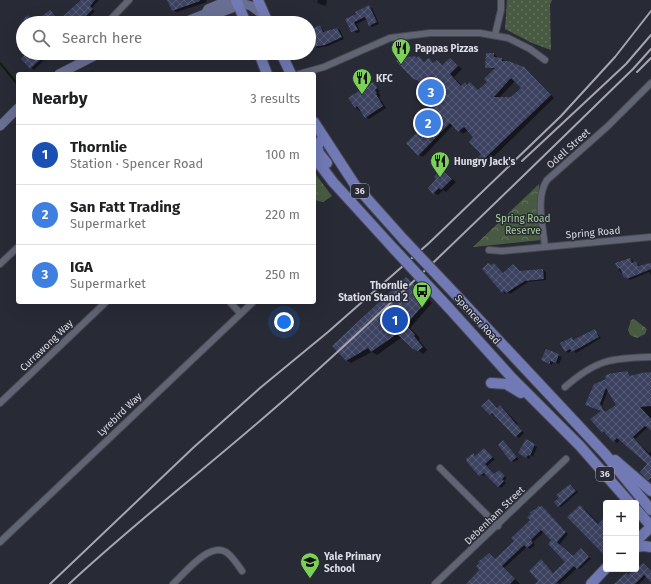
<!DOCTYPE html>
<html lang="en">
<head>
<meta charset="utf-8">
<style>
  body { margin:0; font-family:"Fira Sans",sans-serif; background:#f6f6f6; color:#202124 }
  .controls { position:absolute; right:12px; bottom:12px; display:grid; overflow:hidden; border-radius:4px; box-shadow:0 4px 16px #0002 }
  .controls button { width:36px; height:36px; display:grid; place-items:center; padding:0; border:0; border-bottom:1px solid #e0e0e0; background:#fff; color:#202124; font:20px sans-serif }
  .you { position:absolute; left:284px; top:322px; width:14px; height:14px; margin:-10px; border:3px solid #fff; border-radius:50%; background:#1a73e8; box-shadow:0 0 0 6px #1a73e833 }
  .badge { display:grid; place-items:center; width:26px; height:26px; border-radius:50%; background:#0b8043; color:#fff; font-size:13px; font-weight:700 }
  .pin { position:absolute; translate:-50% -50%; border:2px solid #fff; box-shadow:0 1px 4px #0006 }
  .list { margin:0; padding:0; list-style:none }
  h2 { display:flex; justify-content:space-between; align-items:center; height:52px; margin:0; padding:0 16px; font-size:17px }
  h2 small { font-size:13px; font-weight:400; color:#757577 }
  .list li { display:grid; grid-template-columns:26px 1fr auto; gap:12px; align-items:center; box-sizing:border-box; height:60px; padding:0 16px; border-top:1px solid #e0e0e0 }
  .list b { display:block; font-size:15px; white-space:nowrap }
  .list p { margin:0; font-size:13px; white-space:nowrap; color:#757577 }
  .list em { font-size:13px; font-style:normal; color:#757577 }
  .icon { flex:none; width:22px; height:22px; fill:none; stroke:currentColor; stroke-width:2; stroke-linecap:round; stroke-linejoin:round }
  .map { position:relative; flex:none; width:651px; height:584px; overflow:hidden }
  .search { position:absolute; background:#fff; box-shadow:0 4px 16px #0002; left:16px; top:16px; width:300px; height:44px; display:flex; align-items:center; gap:10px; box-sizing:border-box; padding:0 14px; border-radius:22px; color:#757577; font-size:15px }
  .panel { position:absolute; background:#fff; box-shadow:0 4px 16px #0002; left:16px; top:72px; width:300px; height:232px; border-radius:4px }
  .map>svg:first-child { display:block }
</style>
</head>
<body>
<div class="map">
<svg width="651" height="584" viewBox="0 0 651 584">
  <defs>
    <pattern id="grass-dots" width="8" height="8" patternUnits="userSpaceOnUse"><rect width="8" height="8" fill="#485b42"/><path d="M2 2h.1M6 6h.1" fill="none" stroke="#62725d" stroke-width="1.8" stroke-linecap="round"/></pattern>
    <pattern id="park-crowns" width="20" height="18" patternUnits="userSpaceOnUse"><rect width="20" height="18" fill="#485b42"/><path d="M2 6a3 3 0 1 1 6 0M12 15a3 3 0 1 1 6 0" fill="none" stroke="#62725d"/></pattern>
    <pattern id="building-cross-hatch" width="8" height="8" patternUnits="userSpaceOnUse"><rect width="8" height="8" fill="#3c4260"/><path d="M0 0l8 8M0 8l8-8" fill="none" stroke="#585d77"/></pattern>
  </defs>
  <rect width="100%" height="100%" fill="#282a36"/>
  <polygon fill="url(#grass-dots)" points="507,0 552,0 550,5 551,50 532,43 505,29"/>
  <g fill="url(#park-crowns)">
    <polygon points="314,172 332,196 323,202 314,200"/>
    <polygon points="539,184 541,240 473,247"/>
    <polygon points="634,319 647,329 645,334 637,338 630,335 628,330 631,320"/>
  </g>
  <g fill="#0007" fill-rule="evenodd">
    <polygon points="84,0 99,0 92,8 95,11 84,23 41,23 53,13 60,21"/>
    <polygon points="170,0 206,0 207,2 177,12 173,10"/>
    <polygon points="318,0 327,0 326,6 317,3"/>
    <polygon points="369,7 372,8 379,24 372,27 367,19 357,24 360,32 356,33 346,19"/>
    <polygon points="320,27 325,32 337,29 340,30 344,39 328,46 317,48 312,42 309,43 309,32"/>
    <polygon points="30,53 47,53 49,55 34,70 22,59"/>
    <path d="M487 54H494L498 58 528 71 554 98 485 165 481 162 482 154 475 137 468 130 463 134 453 125 423 157 419 155 437 114 429 103 433 95 420 81 413 78 417 59 419 58 425 62 429 60 435 64 437 62 443 65 450 59 462 69 454 77 462 86 465 83 468 85 470 83 479 91 489 82 495 69 486 67ZM515 81 522 88 512 98H499Z"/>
    <polygon points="373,84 380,91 378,92 381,96 379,97 386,108 369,119 355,107"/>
    <polygon points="442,170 456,182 446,192 443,190 438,195 434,193"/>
    <polygon points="630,259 640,266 651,264 651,275 649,272 630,280 625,277 618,269"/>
    <polygon points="494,264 504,274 513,265 521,272 543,270 546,272 546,280 528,282 510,294 507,292 505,294 483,268 487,265 492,266"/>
    <polygon points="406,278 432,303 410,328 420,338 419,340 427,350 423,354 402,337 377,355 372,352 351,363 346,360"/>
    <polygon points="595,330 601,338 576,353 572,350 568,353 565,351 572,338 575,340"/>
    <polygon points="546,351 562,357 559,364 553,362 552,365 545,361"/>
    <path d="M627 372 631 377 651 372V428L648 427 635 439 649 453 651 451V480L642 473 649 464 620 440 617 443 606 433H602V411L589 406 595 384ZM608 390 618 406 606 413 602 406Z"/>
    <polygon points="489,400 498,408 500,406 503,408 518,424 516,425 524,433 519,438 495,414 493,415 490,414"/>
    <polygon points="503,441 519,459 514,462 512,461"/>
    <polygon points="526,441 537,447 533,457 531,455 529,459 519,453"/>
    <polygon points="487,451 495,459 487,466 495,475 499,471 507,478 504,481 506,483 501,488 486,474 483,476 481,474 473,454 476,456"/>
    <polygon points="571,485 578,492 561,507 559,506 560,498"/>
    <polygon points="580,506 586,510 599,524 606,521 606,555 603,553"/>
    <polygon points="542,507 568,534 560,544 561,547 573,557 581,549 591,559 580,569 577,568 560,584 556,582 554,584 536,584 540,581 541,561 554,573 566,562 552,540 544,532 533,542 535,545 530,549 527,547 504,568 520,584 468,584 481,570 489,554 496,560 515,541 531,520 530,513 535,508"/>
    <polygon points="643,564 651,571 651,580 647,576 639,584 620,584"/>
  </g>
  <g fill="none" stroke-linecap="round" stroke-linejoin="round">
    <polyline stroke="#0d2006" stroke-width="2" points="0,63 18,85"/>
  </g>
  <g fill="url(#building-cross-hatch)" fill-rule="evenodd">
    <polygon points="81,0 95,0 90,6 93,9 79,23 26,23 23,19 28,15 34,22 50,10 59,20"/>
    <polygon points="167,0 199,0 200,1 172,11"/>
    <polygon points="369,5 377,22 369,26 365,17 354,22 358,30 351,32 345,19 356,14 355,12"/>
    <polygon points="320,25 323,32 337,28 342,37 325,45 313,47 309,38 309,31"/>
    <polygon points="27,53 47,53 30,69 21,59"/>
    <path d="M486 53H494V57L502 58V61H508L524 67 551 95 480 163 476 159 481 154 469 142 473 137 464 127 458 132 450 123 418 156 406 143 436 114 428 103 432 95 417 80 413 79 396 61 400 58 415 56 416 58 419 56 424 62 429 58 433 63 437 60 442 65 450 58 458 66 450 74 461 86 465 82 467 85 470 82 478 90 487 82 484 79 495 68H485ZM511 78 521 88 511 97H494Z"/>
    <polygon points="373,82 377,88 375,90 377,93 376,94 383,106 365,118 357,106 355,108 348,98"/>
    <polygon points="441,169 452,179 441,190 439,188 433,194 428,188 436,179 434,177"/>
    <polygon points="630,258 632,263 636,261 638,266 651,263 651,269 627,279 626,277 624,278 620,268 618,269 615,263"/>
    <polygon points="488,263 491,265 494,263 503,273 513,264 520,271 543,269 544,279 525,281 506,293 504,291 502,293 482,269"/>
    <polygon points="406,277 428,299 406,325 415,335 414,336 423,347 418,351 413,349 397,334 371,352 368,348 346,361 332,346"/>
    <polygon points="595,329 599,337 572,352 570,349 565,352 560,343 572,337 573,340"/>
    <polygon points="546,349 559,354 556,363 550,361 550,364 541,360"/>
    <path d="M627 371 630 376 641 373 651 372V406L640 407 651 419V430L645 426 633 437 651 457V478L648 480 640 472 647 464 617 438 613 442 604 432 602 433 590 419 601 411 585 405 594 384 606 379 605 376 608 374ZM606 388 616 405 605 412 600 404Z"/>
    <polygon points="489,399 497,408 500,405 522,431 515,437 492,413 490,415 481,406"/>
    <polygon points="526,439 535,444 530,456 528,455 526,458 518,453"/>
    <polygon points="503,440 517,457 511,462 498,445"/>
    <polygon points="484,448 493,457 485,464 494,474 499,470 505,476 502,479 504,481 498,487 484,473 479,476 467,462 466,459 473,453 475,456"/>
    <polygon points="570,484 576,491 558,507 554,502 559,498 556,495"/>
    <polygon points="580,505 598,524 606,516 606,551 603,554 567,517"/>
    <polygon points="539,506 540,507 542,506 566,532 557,542 559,544 573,556 581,548 589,557 577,569 574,566 555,584 535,584 538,581 529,571 541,559 553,573 565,562 548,544 551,540 541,530 531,540 533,543 527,548 524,545 502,566 515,579 510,584 466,584 479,570 476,566 479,563 478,562 489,553 495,559 514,541 511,538 530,520 527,517 531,514 529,513"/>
    <polygon points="643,563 651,571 651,582 644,575 635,584 614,584 621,577 627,573 628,575"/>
  </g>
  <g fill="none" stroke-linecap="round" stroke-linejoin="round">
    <defs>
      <g id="street">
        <polyline points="107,23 129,0"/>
        <polyline points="495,35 501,10 501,0"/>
        <polyline points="299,74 324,67 390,38 430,33 480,33 508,38 530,49 545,60"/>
        <path d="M545 247C543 226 535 198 547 180L608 126 651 83"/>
        <polyline points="489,250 502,251 651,237"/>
        <polyline points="0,264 18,247"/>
        <polyline points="230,302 240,313"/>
        <path d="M565 387C596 360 610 358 651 357"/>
        <polyline points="0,403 106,302"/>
        <polyline points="440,468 498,526"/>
        <polyline points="0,542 253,302"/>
        <path d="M173 584C185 573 209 542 226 552 232 556 238 565 242 571"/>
        <polyline points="435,584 566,459"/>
      </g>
      <g id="secondary">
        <polyline points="230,0 251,6 265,16"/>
        <polyline points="205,14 208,9 229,0"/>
        <polyline points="182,23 205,14 213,15 232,8 240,0"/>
        <polyline points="59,74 100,53"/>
        <polyline points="0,126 18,108"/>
      </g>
      <g id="primary">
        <polyline points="236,0 246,23"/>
        <polyline points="258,0 268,23"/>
        <polyline points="259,53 267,74"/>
        <polyline points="281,53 291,74"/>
        <polyline points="314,122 355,185 404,240"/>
        <polyline points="323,138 317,146 319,153 327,163"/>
        <polyline points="314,157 333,182 394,249"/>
        <polyline points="458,297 605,454 651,510"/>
        <polyline points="448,307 512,378 580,446 630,503"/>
        <polyline points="491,383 506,384 521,393"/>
        <polyline points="615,460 651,491"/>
        <polyline points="636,509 651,526"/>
        <polyline points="636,541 651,527"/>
        <polyline points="636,547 644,546 651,547"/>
        <polyline points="591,584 606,568"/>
      </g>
    </defs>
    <use href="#street" stroke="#464752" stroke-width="8"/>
    <use href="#secondary" stroke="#464752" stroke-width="10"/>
    <use href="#primary" stroke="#464752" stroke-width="12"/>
    <use href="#street" stroke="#616472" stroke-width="6"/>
    <use href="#secondary" stroke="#696f93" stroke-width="9"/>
    <use href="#primary" stroke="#717ab5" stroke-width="10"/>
    <g stroke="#a5a6b0" stroke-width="2">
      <polyline points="637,72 651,58"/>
      <polyline points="522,161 626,64 651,35"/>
      <polyline points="50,584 194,447 260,388 328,332 429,243 561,116 615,57 651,11"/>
      <path d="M69 584C144 514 226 453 302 384 416 282 524 175 633 69L651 49"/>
    </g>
    <defs>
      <g id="primary-bridge">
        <polyline points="404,240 458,297"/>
        <polyline points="394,249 448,307"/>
      </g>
    </defs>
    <use href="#primary-bridge" stroke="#464752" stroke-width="12" stroke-linecap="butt"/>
    <use href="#primary-bridge" stroke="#717ab5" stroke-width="10"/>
  </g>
  <defs>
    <symbol id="restaurant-pin" viewBox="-11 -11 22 30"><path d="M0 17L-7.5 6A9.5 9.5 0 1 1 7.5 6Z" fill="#7ad156" stroke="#282a36"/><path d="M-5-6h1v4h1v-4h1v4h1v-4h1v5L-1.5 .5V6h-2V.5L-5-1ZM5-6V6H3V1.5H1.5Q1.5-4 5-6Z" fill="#111"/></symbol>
    <symbol id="bus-pin" viewBox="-11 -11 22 30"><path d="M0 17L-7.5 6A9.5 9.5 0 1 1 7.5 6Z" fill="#7ad156" stroke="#282a36"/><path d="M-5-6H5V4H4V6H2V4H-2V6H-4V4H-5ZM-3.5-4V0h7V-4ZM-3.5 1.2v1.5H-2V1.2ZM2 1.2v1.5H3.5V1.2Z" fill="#111"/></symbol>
    <symbol id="school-pin" viewBox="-11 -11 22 30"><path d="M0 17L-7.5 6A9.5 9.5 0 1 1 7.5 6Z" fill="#7ad156" stroke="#282a36"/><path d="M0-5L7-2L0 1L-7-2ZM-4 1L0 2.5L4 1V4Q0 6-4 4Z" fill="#111"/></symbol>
  </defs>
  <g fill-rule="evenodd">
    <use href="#restaurant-pin" x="390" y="37" width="22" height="30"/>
    <use href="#restaurant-pin" x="351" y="67" width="22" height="30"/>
    <use href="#restaurant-pin" x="429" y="150" width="22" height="30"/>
    <use href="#bus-pin" x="411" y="280" width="22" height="30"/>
    <use href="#school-pin" x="299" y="551" width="22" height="30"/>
  </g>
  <g text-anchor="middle" stroke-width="3" stroke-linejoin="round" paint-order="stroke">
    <g fill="#282a36" stroke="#a5a7b0" stroke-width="1">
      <rect x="351" y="184" width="18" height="14" rx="3"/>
      <rect x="596" y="467" width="18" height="14" rx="3"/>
    </g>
    <g font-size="9" font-weight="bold" fill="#dbdce5">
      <text x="360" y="194">36</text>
      <text x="605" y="477">36</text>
    </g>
    <g font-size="10" font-weight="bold" fill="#dbdce5" stroke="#282a36" text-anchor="start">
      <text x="415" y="52">Pappas Pizzas</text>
      <text x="376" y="82">KFC</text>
      <text x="454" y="165">Hungry Jack's</text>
      <text x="408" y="289" text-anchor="end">Thornlie<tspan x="408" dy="12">Station Stand 2</tspan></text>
      <text x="324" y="560">Yale Primary<tspan x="324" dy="12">School</tspan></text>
    </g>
    <g font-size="10" fill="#dbdce5" stroke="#282a36">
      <text transform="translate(568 148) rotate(-42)" y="4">Odell Street</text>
      <text transform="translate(593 232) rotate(-5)" y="4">Spring Road</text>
      <text transform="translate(478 319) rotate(48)" y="4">Spencer Road</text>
      <text transform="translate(46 345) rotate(-44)" y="4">Currawong Way</text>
      <text transform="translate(119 414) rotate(-44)" y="4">Lyrebird Way</text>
      <text transform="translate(494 515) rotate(-44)" y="4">Debenham Street</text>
    </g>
    <g font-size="10" fill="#a8ce9a" stroke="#282a36">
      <text x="523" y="222">Spring Road<tspan x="523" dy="12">Reserve</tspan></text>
    </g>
  </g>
</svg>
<div class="controls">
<button>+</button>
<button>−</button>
</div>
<div class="you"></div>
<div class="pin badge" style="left:395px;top:320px;background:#1a4fb4">1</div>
<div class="pin badge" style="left:428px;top:123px;background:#3f7fe0">2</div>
<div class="pin badge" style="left:431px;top:92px;background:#3f7fe0">3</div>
<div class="search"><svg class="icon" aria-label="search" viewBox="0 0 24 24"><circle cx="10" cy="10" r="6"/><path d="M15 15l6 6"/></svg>Search here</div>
<section class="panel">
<h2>Nearby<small>3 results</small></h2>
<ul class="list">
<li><span class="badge" style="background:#1a4fb4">1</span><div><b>Thornlie</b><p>Station · Spencer Road</p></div><em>100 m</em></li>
<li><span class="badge" style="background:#3f7fe0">2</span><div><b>San Fatt Trading</b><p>Supermarket</p></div><em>220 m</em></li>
<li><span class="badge" style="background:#3f7fe0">3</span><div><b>IGA</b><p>Supermarket</p></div><em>250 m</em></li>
</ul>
</section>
</div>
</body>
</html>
